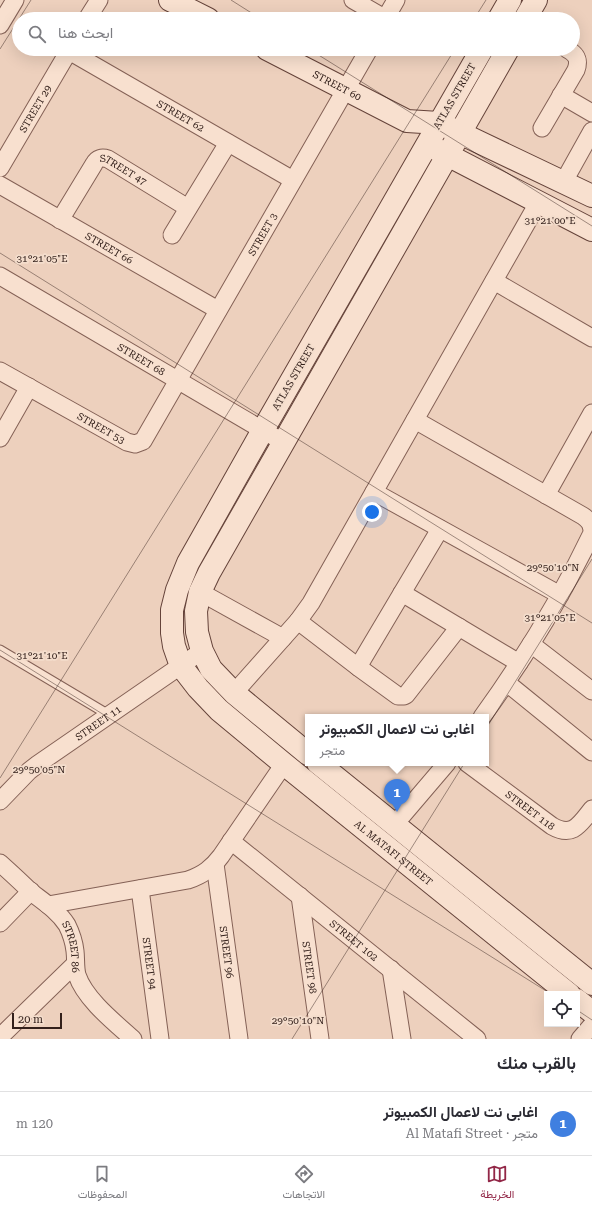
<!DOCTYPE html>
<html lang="ar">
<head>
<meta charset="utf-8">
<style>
  body { margin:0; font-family:"Roboto Serif",Vazirmatn,serif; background:#f2f2f3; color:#2b2b33; direction:rtl }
  .controls { position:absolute; right:12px; bottom:12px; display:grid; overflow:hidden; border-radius:0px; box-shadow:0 4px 16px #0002 }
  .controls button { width:36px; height:36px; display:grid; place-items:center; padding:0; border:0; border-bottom:1px solid #e1e1e2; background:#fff; color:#2b2b33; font:20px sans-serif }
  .scale { position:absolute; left:12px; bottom:10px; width:50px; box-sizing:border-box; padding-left:4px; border:2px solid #33201b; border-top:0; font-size:11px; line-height:14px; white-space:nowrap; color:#33201b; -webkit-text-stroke:3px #f4ddcc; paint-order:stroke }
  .you { position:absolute; left:372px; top:512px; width:14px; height:14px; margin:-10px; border:3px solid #fff; border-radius:50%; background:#1a73e8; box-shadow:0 0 0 6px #1a73e833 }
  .badge { display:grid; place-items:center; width:26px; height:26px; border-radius:50%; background:#922747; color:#fff; font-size:13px; font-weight:700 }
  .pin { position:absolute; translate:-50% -33px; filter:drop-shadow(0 1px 2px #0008) }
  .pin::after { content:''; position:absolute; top:21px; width:14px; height:12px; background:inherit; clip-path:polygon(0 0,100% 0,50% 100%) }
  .popup { position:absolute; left:305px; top:714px; width:184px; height:52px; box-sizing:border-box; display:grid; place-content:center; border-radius:0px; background:#fff; filter:drop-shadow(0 1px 3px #0005); font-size:13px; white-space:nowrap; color:#7c7c81 }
  .popup b { font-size:15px; color:#2b2b33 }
  .popup::after { content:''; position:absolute; left:50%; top:100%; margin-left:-8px; border:8px solid transparent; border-top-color:#fff }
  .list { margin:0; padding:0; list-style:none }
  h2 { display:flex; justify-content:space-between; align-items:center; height:52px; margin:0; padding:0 16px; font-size:17px }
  h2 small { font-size:13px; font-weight:400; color:#7c7c81 }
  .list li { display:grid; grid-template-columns:26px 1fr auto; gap:12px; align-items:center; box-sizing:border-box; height:64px; padding:0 16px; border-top:1px solid #e1e1e2 }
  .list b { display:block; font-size:15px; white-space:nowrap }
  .list p { margin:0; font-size:13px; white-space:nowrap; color:#7c7c81 }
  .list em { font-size:13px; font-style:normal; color:#7c7c81 }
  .icon { flex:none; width:22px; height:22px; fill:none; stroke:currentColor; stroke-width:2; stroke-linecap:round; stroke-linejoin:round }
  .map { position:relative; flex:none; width:592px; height:1039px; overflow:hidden; direction:ltr }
  .search { position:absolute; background:#fff; box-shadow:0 4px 16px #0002; left:12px; right:12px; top:12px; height:44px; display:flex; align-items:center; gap:10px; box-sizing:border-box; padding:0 14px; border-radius:22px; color:#7c7c81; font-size:15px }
  .sheet { height:116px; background:#fff }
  nav { display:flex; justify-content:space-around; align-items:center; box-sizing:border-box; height:56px; border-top:1px solid #e1e1e2; background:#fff; font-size:11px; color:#7c7c81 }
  nav a { display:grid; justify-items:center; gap:2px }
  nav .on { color:#922747 }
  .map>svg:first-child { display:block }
</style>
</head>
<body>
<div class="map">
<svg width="592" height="1039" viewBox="0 0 592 1039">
  <rect width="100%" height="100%" fill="#edd0bd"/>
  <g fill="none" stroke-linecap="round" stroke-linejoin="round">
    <defs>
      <polyline id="lane" points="0,650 109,715"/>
      <g id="street">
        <polyline points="353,0 386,19"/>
        <polyline points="87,19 99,0"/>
        <polyline points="385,19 396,0"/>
        <polyline points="0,25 15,0"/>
        <path id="s1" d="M69 51 293 180"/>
        <polyline points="561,95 592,113"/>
        <path d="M542 128 576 70C580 59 576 54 567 49"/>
        <path id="s2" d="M0 168 70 49"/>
        <polyline points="563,183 592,131"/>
        <path id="s3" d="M0 185 218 310"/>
        <path id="s4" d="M60 220 94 164C97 158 102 157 108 159L188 208"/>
        <polyline points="172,235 228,143"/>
        <path id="s5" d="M0 276 283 442"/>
        <polyline points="494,281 592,338"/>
        <path id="s6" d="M0 371 127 442 135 444 143 441 369 49"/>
        <path d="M415 420 583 516C590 521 592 525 592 533 561 598 524 659 482 717"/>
        <polyline points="0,438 29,387"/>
        <polyline points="374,492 560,595"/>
        <polyline points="546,495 592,413"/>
        <polyline points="200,592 283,638"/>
        <polyline points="402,593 519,663"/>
        <polyline points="298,621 358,667 398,696 404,696 406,695 459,627"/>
        <polyline points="531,644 592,691"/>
        <polyline points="358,667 440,529"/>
        <polyline points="507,683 592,752"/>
        <polyline points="234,693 298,621 311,603 538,203"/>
        <path id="s7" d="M467 763 552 826C573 838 580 824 592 809"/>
        <path id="s8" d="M0 801 29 771 38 764 202 651"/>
        <polyline points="395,824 447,763"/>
        <path id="s9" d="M231 841 477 1039"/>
        <path id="s10" d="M0 863C10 872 21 882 31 892 44 902 58 911 67 925 71 933 74 942 75 951 76 959 75 967 77 975 85 999 114 1022 133 1039"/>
        <path id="s11" d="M215 864 239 1039"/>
        <path id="s12" d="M140 889 160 1039"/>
        <path id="s13" d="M300 896 320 1039"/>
        <path d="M48 905 188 880C203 875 212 868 221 856L284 764"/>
        <polyline points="0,923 31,891"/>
        <polyline points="391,969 402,1039"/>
        <polyline points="0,1037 75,964"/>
        <polyline points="580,1039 592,1025"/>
      </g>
      <g id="secondary">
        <polyline points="170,0 208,19"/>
        <polyline points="499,19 510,0"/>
        <polyline points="525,19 536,0"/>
        <path id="s14" d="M267 49 407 121 439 123 592 196"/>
        <path id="s15" d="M482 49 263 430 188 563 177 590 172 610V633L174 646 181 666 198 688 219 710 284 764 569 994"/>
        <polyline points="434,148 592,230"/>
        <polyline points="308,754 234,693 211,669 202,651 197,632 196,611 200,592 209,573 508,49"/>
        <polyline points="318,763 592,984"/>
        <polyline points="577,1000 592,1012"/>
      </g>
    </defs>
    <use href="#lane" stroke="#846156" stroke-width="11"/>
    <use href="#street" stroke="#846156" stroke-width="19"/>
    <use href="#secondary" stroke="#65433a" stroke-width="24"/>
    <use href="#lane" stroke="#f8e0cf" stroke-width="9"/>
    <use href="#street" stroke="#f8e0cf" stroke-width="17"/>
    <use href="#secondary" stroke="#f8e0cf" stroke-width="22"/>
  </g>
  <path fill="none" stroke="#33201b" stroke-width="1" stroke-opacity="0.45" d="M231 0 261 19M474 19 486 0M0 49 31 0M309 49 592 226M0 253 592 623M0 650 551 994M0 778 455 49M577 1010 592 1020M292 1039 592 559"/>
  <g text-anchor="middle" stroke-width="3.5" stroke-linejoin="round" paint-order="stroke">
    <g font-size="10" fill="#33201b" stroke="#f4ddcc">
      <text dy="4" stroke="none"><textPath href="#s14" startOffset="79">STREET 60</textPath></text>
      <text transform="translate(454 96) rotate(-60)" y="4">ATLAS STREET</text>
      <text dy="4" stroke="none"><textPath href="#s2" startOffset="69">STREET 29</textPath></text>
      <text dy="4" stroke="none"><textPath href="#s1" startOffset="129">STREET 62</textPath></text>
      <text dy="4" stroke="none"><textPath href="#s4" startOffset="100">STREET 47</textPath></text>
      <text dy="4" stroke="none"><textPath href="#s6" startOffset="401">STREET 3</textPath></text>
      <text dy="4" stroke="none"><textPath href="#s3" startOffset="126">STREET 66</textPath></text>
      <text dy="4" stroke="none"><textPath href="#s5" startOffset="164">STREET 68</textPath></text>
      <text transform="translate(293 377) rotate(-60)" y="4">ATLAS STREET</text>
      <text dy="4" stroke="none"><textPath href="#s6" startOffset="116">STREET 53</textPath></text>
      <text dy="4" stroke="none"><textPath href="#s8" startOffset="126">STREET 11</textPath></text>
      <text dy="4" stroke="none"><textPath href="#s7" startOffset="79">STREET 118</textPath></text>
      <text dy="4" stroke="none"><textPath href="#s15" startOffset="983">AL MATAFI STREET</textPath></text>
      <text dy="4" stroke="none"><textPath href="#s9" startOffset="158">STREET 102</textPath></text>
      <text dy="4" stroke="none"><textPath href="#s10" startOffset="114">STREET 86</textPath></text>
      <text dy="4" stroke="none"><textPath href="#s11" startOffset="89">STREET 96</textPath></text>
      <text dy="4" stroke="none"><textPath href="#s12" startOffset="75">STREET 94</textPath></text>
      <text dy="4" stroke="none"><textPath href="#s13" startOffset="72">STREET 98</textPath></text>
    </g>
  </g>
  <g font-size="10" text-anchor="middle" fill="#33201b" stroke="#f4ddcc" stroke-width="3.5" stroke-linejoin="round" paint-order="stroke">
    <text x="550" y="224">31°21'00"E</text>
    <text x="42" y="262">31°21'05"E</text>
    <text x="553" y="571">29°50'10"N</text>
    <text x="550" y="621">31°21'05"E</text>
    <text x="42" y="659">31°21'10"E</text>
    <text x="39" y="773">29°50'05"N</text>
    <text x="298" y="1024">29°50'10"N</text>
  </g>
</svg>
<div class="controls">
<button><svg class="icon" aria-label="locate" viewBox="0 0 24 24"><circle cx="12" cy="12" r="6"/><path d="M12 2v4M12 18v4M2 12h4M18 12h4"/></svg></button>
</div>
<div class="scale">20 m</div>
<div class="you"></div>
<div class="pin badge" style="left:397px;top:812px;background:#3f7fe0">1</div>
<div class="popup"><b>اغابى نت لاعمال الكمبيوتر</b>متجر</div>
<div class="search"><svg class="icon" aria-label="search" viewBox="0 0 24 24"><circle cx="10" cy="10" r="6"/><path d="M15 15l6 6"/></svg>ابحث هنا</div>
</div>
<section class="sheet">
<h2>بالقرب منك<small></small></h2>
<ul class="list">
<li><span class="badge" style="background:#3f7fe0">1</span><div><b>اغابى نت لاعمال الكمبيوتر</b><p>متجر · Al Matafi Street</p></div><em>120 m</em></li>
</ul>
</section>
<nav>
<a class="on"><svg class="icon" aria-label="map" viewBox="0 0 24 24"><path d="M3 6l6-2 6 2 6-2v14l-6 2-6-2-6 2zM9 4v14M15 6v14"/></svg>الخريطة</a>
<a><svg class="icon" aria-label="directions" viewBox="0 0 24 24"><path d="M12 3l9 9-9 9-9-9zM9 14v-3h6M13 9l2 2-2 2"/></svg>الاتجاهات</a>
<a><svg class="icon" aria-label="saved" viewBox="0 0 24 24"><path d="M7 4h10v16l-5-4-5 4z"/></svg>المحفوظات</a>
</nav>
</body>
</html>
